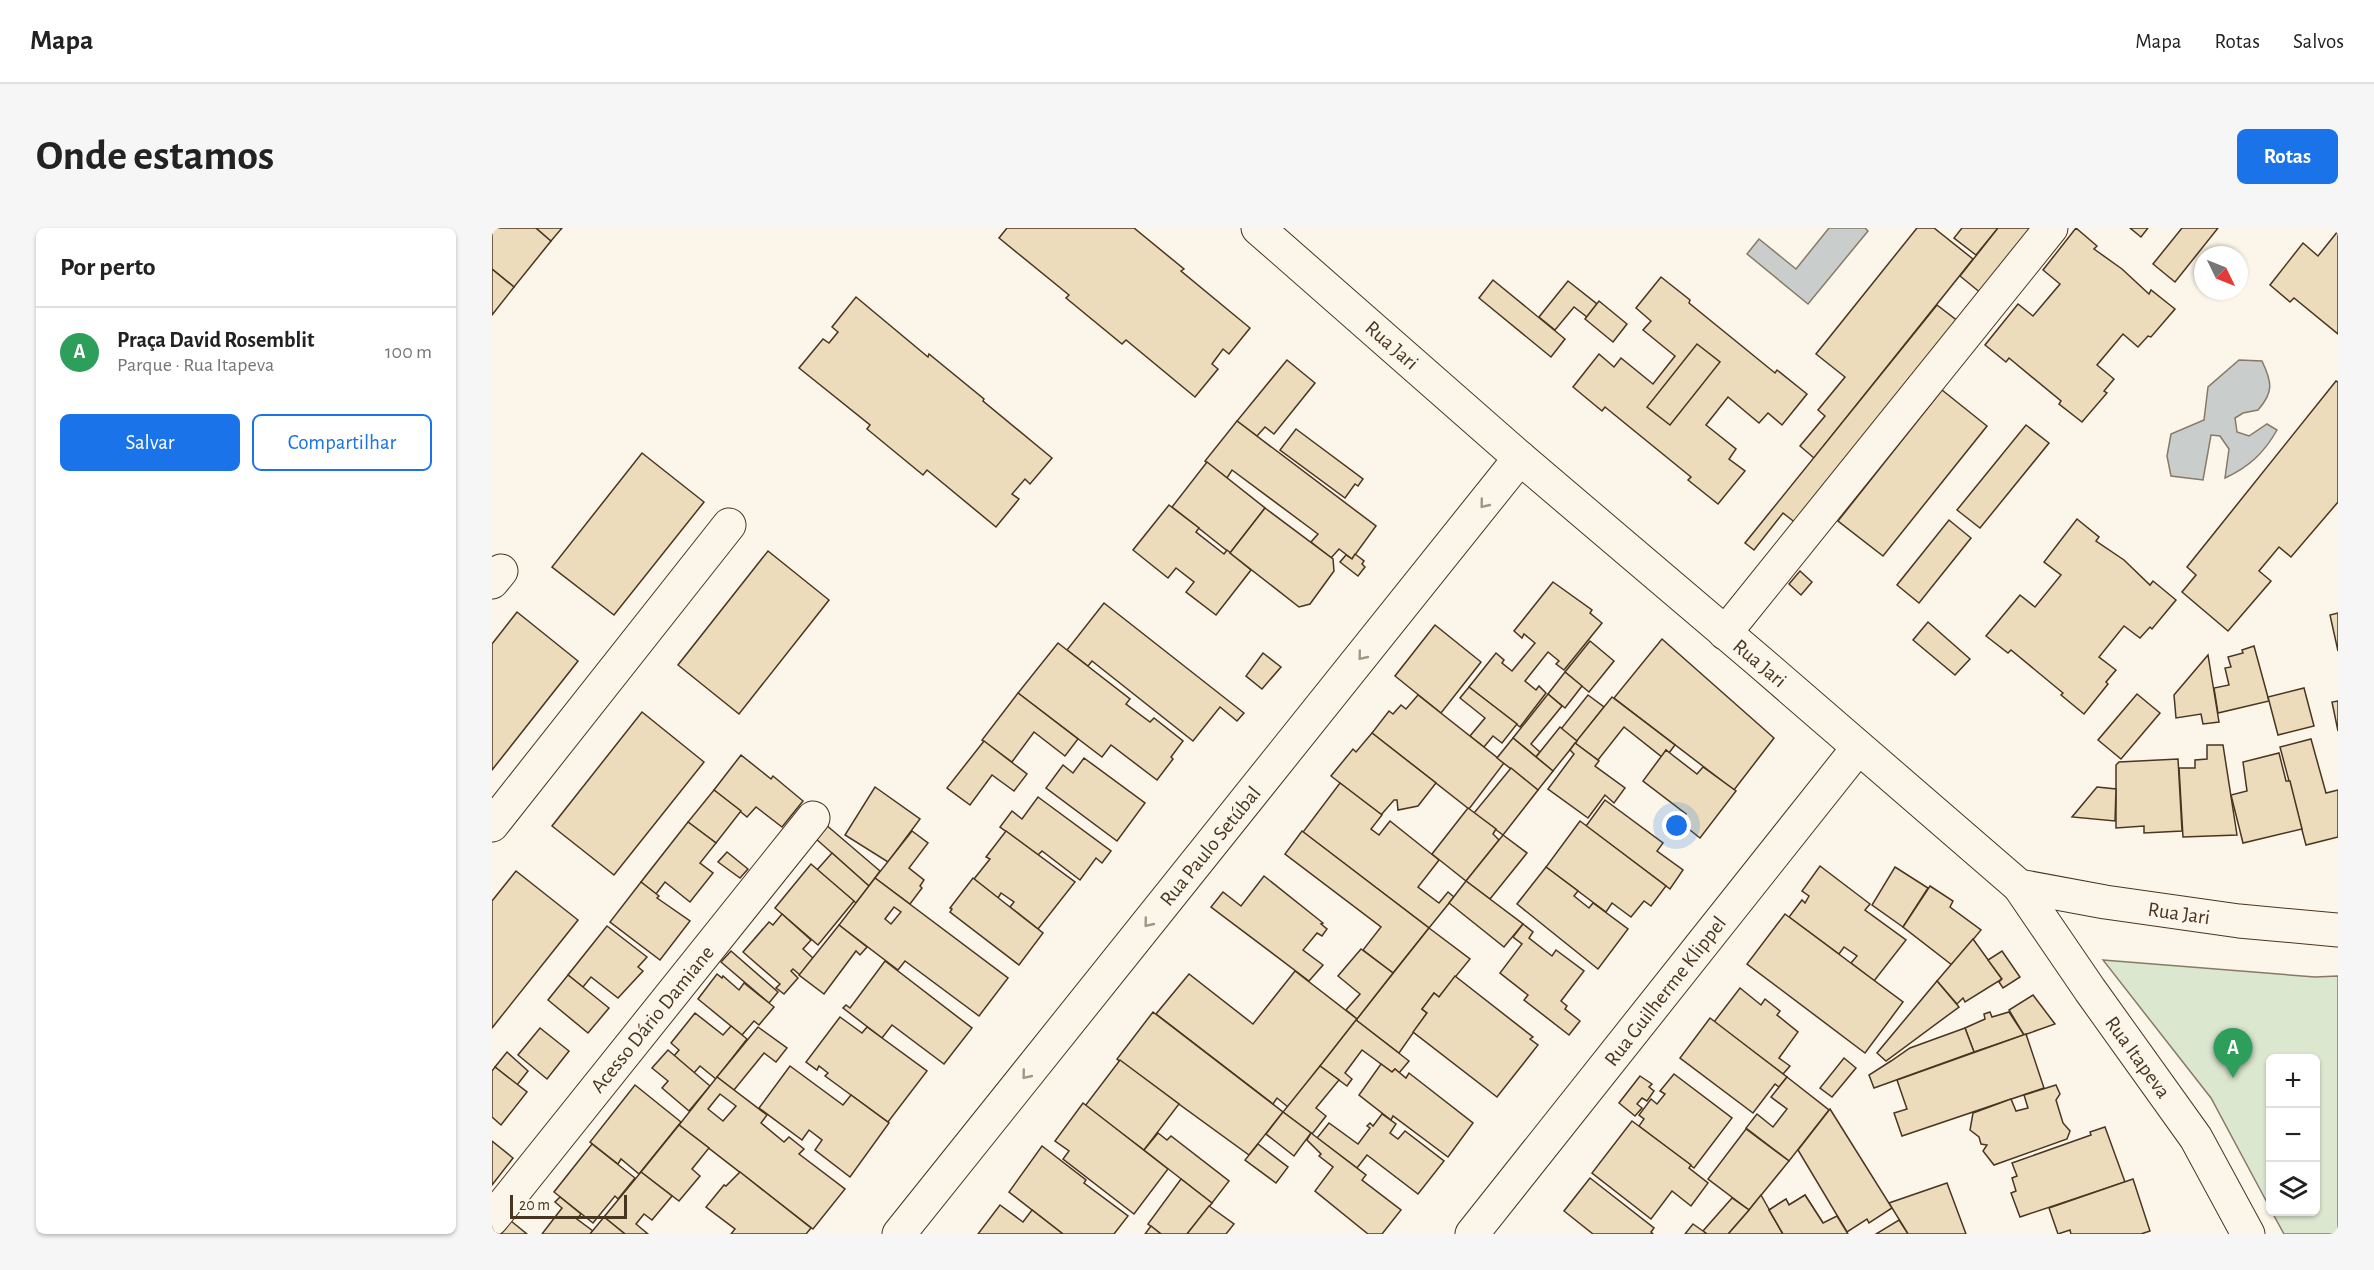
<!DOCTYPE html>
<html lang="pt">
<head>
<meta charset="utf-8">
<style>
  body { margin:0; font-family:"Alegreya Sans",sans-serif; background:#f6f6f6; color:#222 }
  .controls { position:absolute; right:18px; bottom:18px; display:grid; overflow:hidden; border-radius:9px; box-shadow:0 2px 4px #0004 }
  .controls button { width:54px; height:54px; display:grid; place-items:center; padding:0; border:0; border-bottom:2px solid #e0e0e0; background:#fff; color:#222; font:30px sans-serif }
  .compass { position:absolute; left:1702px; top:18px; width:54px; height:54px; border-radius:50%; background:#fff; box-shadow:0 2px 4px #0004; rotate:133deg }
  .scale { position:absolute; left:18px; bottom:15px; width:117px; box-sizing:border-box; padding-left:6px; border:3px solid #4a3520; border-top:0; font-size:16px; line-height:21px; white-space:nowrap; color:#4a3520; -webkit-text-stroke:4px #fbf6e9; paint-order:stroke }
  .you { position:absolute; left:1185px; top:598px; width:21px; height:21px; margin:-15px; border:4px solid #fff; border-radius:50%; background:#1a73e8; box-shadow:0 0 0 9px #1a73e833 }
  .badge { display:grid; place-items:center; width:39px; height:39px; border-radius:50%; background:#1a73e8; color:#fff; font-size:20px; font-weight:700 }
  .pin { position:absolute; translate:-50% -50px; filter:drop-shadow(0 2px 3px #0008) }
  .pin::after { content:''; position:absolute; top:32px; width:21px; height:18px; background:inherit; clip-path:polygon(0 0,100% 0,50% 100%) }
  .list { margin:0; padding:0; list-style:none }
  h2 { display:flex; justify-content:space-between; align-items:center; height:78px; margin:0; padding:0 24px; font-size:26px }
  h2 small { font-size:20px; font-weight:400; color:#767676 }
  .list li { display:grid; grid-template-columns:39px 1fr auto; gap:18px; align-items:center; box-sizing:border-box; height:90px; padding:0 24px; border-top:2px solid #e0e0e0 }
  .list b { display:block; font-size:22px; white-space:nowrap }
  .list p { margin:0; font-size:20px; white-space:nowrap; color:#767676 }
  .list em { font-size:20px; font-style:normal; color:#767676 }
  .actions { display:flex; gap:12px; padding:18px 24px }
  .actions a { flex:1; padding:14px 0; border:2px solid #1a73e8; border-radius:9px; text-align:center; font-size:21px; color:#1a73e8 }
  .actions .main { background:#1a73e8; color:#fff }
  .icon { flex:none; width:33px; height:33px; fill:none; stroke:currentColor; stroke-width:2; stroke-linecap:round; stroke-linejoin:round }
  .map { position:relative; flex:none; width:1846px; height:1006px; overflow:hidden; border-radius:9px }
  header { display:flex; align-items:center; gap:36px; box-sizing:border-box; height:84px; padding:0 30px; background:#fff; border-bottom:2px solid #e0e0e0 }
  header strong { font-size:28px }
  nav { display:flex; gap:33px; margin-inline-start:auto; font-size:21px }
  .intro { display:flex; align-items:center; justify-content:space-between; box-sizing:border-box; height:144px; padding:0 36px }
  h1 { margin:0; font-size:42px }
  .button { padding:15px 27px; border-radius:9px; background:#1a73e8; color:#fff; font-size:21px; font-weight:700 }
  main { display:flex; gap:36px; padding:0 36px }
  aside { flex:1; background:#fff; border-radius:9px; box-shadow:0 2px 4px #0004 }
  .map>svg:first-child { display:block }
</style>
</head>
<body>
<header>
<strong>Mapa</strong>
<nav><a>Mapa</a><a>Rotas</a><a>Salvos</a></nav>
</header>
<div class="intro"><h1>Onde estamos</h1><a class="button">Rotas</a></div>
<main>
<aside>
<h2>Por perto<small></small></h2>
<ul class="list">
<li><span class="badge" style="background:#2e9e5b">A</span><div><b>Praça David Rosemblit</b><p>Parque · Rua Itapeva</p></div><em>100 m</em></li>
</ul>
<div class="actions"><a class="main">Salvar</a><a>Compartilhar</a></div>
</aside>
<div class="map">
<svg width="1846" height="1006" viewBox="0 0 1846 1006">
  <rect width="100%" height="100%" fill="#fbf6e9"/>
  <polygon fill="#dce7d0" stroke="#887966" stroke-width="1.5" points="1611,732 1823,749 1846,748 1846,1006 1792,1006 1780,984 1824,984 1824,830 1778,830 1778,980 1719,870"/>
  <g fill="#c9cecd" stroke="#887966" stroke-width="1.5">
    <polygon points="1337,0 1373,0 1376,3 1316,76 1255,26 1267,11 1304,41"/>
    <path d="M1747 132 1770 133C1780 154 1782 164 1766 182L1751 185 1743 190 1745 204 1757 208 1775 196 1785 202C1772 225 1757 239 1733 250L1737 221 1728 208 1719 207 1711 252 1679 248 1675 228 1679 206 1712 192 1716 159Z"/>
  </g>
  <g fill="#ecdcbc" stroke="#4a3520" stroke-width="1.5" fill-rule="evenodd">
    <polygon points="0,0 44,0 59,13 22,59 0,41"/>
    <polygon points="44,0 70,0 59,13"/>
    <polygon points="515,0 642,0 692,41 689,43 758,100 737,126 731,121 720,136 726,141 703,169 634,112 630,116 574,70 577,67 507,10"/>
    <polygon points="1425,0 1442,0 1481,31 1322,230 1308,218 1333,188 1326,182 1353,149 1324,126"/>
    <polygon points="1470,0 1506,0 1484,27 1462,10"/>
    <polygon points="1506,0 1543,0 1490,66 1468,48"/>
    <polygon points="1584,0 1605,18 1602,21 1630,41 1657,66 1659,62 1683,81 1659,109 1656,108 1646,119 1631,106 1605,137 1622,151 1612,163 1615,165 1590,194 1567,176 1569,173 1517,130 1514,134 1493,117 1526,76 1541,88 1568,56 1551,42"/>
    <polygon points="1638,0 1656,0 1649,9"/>
    <polygon points="1690,0 1726,0 1683,54 1661,36"/>
    <polygon points="1846,3 1846,106 1802,70 1798,74 1778,57 1811,15 1826,28"/>
    <polygon points="0,41 22,59 0,87"/>
    <polygon points="1169,49 1198,72 1197,75 1283,145 1285,142 1315,166 1290,197 1276,185 1267,195 1236,169 1214,197 1244,221 1237,231 1253,243 1226,276 1196,252 1199,249 1113,179 1110,183 1081,159 1107,126 1122,139 1129,130 1161,156 1183,128 1151,102 1159,93 1144,80"/>
    <polygon points="1001,52 1073,111 1059,129 987,70"/>
    <polygon points="1076,53 1105,76 1095,89 1082,79 1063,102 1047,89"/>
    <polygon points="364,69 436,129 437,126 492,171 491,173 560,230 538,256 533,251 520,266 527,271 504,299 435,242 431,247 375,201 378,197 307,140 331,111 337,115 346,104 340,99"/>
    <polygon points="1107,73 1135,96 1121,114 1093,91"/>
    <polygon points="1445,77 1467,94 1305,296 1291,285 1262,322 1253,315"/>
    <polygon points="1205,116 1228,134 1178,197 1155,179"/>
    <polygon points="795,132 823,155 782,206 773,199 765,208 745,193"/>
    <polygon points="1844,153 1846,154 1846,274 1799,329 1787,319 1767,343 1779,353 1736,403 1690,364 1704,347 1695,339"/>
    <polygon points="1450,162 1495,198 1391,328 1346,293"/>
    <polygon points="745,193 884,298 860,331 847,321 839,330 819,314 826,306 740,242 735,250 713,233"/>
    <polygon points="1534,197 1557,215 1488,300 1465,282"/>
    <polygon points="804,201 871,251 866,258 863,256 853,270 788,222"/>
    <polygon points="150,225 212,274 122,387 60,339"/>
    <polygon points="715,234 773,280 738,325 680,279"/>
    <polygon points="677,277 707,300 704,304 732,326 735,322 759,342 724,387 694,364 702,354 684,340 676,350 641,322"/>
    <polygon points="773,280 841,331 842,343 818,376 807,379 738,325"/>
    <polygon points="1585,291 1607,309 1604,313 1632,332 1658,357 1661,353 1684,372 1660,401 1658,399 1648,410 1632,398 1607,429 1624,442 1614,454 1616,456 1592,486 1569,467 1571,465 1519,422 1516,425 1494,408 1528,367 1543,379 1569,347 1552,334"/>
    <polygon points="1457,292 1479,310 1427,375 1405,357"/>
    <polygon points="276,323 337,372 247,486 186,437"/>
    <polygon points="863,326 872,333 870,336 873,339 866,348 848,334 854,327 860,331"/>
    <polygon points="1308,343 1320,354 1309,367 1297,356"/>
    <polygon points="1061,354 1100,382 1098,385 1110,395 1072,442 1064,436 1067,433 1056,424 1033,453 1044,462 1047,458 1054,465 1028,499 977,459 1004,425 1012,432 1010,435 1020,443 1043,415 1032,406 1030,410 1022,403"/>
    <polygon points="612,375 752,485 745,493 728,479 701,513 600,433 596,438 575,422"/>
    <polygon points="25,384 86,433 0,542 0,416"/>
    <polygon points="1846,385 1846,423 1838,387"/>
    <polygon points="1436,394 1478,431 1463,447 1421,412"/>
    <polygon points="943,397 989,434 949,485 903,448"/>
    <polygon points="1170,411 1282,510 1242,562 1122,470"/>
    <polygon points="1098,413 1122,433 1097,464 1073,444"/>
    <polygon points="566,415 638,471 634,476 658,494 662,490 691,513 679,529 681,531 665,552 619,517 610,529 526,465"/>
    <polygon points="1762,418 1777,473 1726,485 1722,460 1737,457 1733,440 1739,439 1736,429 1751,425 1750,422"/>
    <polygon points="771,425 789,439 770,461 754,448"/>
    <polygon points="1716,427 1727,494 1711,496 1709,486 1684,490 1682,467"/>
    <polygon points="1073,444 1090,458 1073,480 1056,466"/>
    <polygon points="977,459 1025,496 1010,515 1001,508 992,519 978,508 993,490 968,470"/>
    <polygon points="1812,460 1822,498 1786,507 1776,469"/>
    <polygon points="526,465 586,511 573,528 542,504 520,534 490,512"/>
    <polygon points="1056,466 1070,478 1039,516 1048,524 1044,529 1021,510"/>
    <polygon points="1645,466 1668,485 1629,531 1606,512"/>
    <polygon points="926,467 1012,535 977,581 880,505 897,483 901,486 909,477 914,481"/>
    <polygon points="1096,467 1112,479 1085,513 1069,501"/>
    <polygon points="1120,469 1183,517 1177,525 1174,522 1170,529 1132,499 1106,532 1083,515"/>
    <polygon points="1846,473 1846,503 1840,474"/>
    <polygon points="150,484 212,534 122,647 60,598"/>
    <polygon points="1068,499 1085,513 1061,543 1044,529"/>
    <polygon points="880,505 944,555 926,578 906,582 905,572 902,572 889,587 839,548 861,521 864,524"/>
    <polygon points="1021,510 1061,543 1046,562 1005,530"/>
    <polygon points="1819,511 1834,565 1846,562 1846,609 1814,617 1788,519"/>
    <polygon points="492,513 535,546 522,563 500,547 478,577 455,560"/>
    <polygon points="1083,515 1107,533 1103,538 1133,560 1122,575 1113,567 1096,590 1056,561 1082,526 1078,522"/>
    <polygon points="1715,517 1731,517 1745,607 1691,609 1687,540 1703,540 1703,532 1715,531"/>
    <polygon points="1174,522 1205,546 1211,539 1244,563 1208,610 1188,594 1194,586 1151,553"/>
    <polygon points="1787,525 1794,553 1798,553 1810,601 1751,615 1739,567 1755,563 1751,534"/>
    <polygon points="249,527 279,551 281,548 311,573 290,599 264,579 255,589 222,562"/>
    <polygon points="592,530 653,575 625,613 554,560 571,537 581,545"/>
    <polygon points="1686,531 1690,603 1652,605 1652,598 1624,600 1624,537 1627,534"/>
    <polygon points="1019,540 1046,562 1011,607 982,585"/>
    <polygon points="848,555 890,587 879,601 887,607 898,593 947,632 926,659 947,675 956,664 962,669 937,700 811,604"/>
    <polygon points="383,559 428,591 396,634 353,607"/>
    <polygon points="1605,559 1624,561 1623,593 1580,589"/>
    <polygon points="222,562 249,583 224,615 196,594"/>
    <polygon points="546,569 619,623 610,635 604,630 588,652 550,623 546,627 508,599 520,583 530,591"/>
    <polygon points="1113,572 1171,615 1165,623 1191,642 1178,661 1094,598"/>
    <polygon points="976,580 1004,601 1001,606 1007,612 974,653 940,626"/>
    <polygon points="1088,593 1174,658 1159,678 1152,673 1139,689 1120,675 1114,684 1054,639"/>
    <polygon points="196,594 224,615 208,635 221,645 198,674 173,654 164,666 149,654"/>
    <polygon points="333,596 388,643 377,658 323,610"/>
    <polygon points="420,603 436,615 417,640 432,652 428,658 430,660 418,676 383,650"/>
    <polygon points="514,603 583,654 546,701 518,679 522,674 509,665 506,670 482,651 498,631 494,629"/>
    <polygon points="810,603 937,700 901,745 871,722 889,699 793,626"/>
    <polygon points="1011,607 1035,625 998,671 974,653"/>
    <polygon points="235,624 256,641 248,650 226,634"/>
    <polygon points="340,625 377,658 364,675 325,642"/>
    <polygon points="319,636 362,673 326,717 283,680"/>
    <polygon points="1328,638 1378,676 1373,682 1414,712 1382,753 1359,735 1365,728 1352,719 1347,726 1297,689 1310,672 1313,675 1317,668 1310,663"/>
    <polygon points="1054,639 1086,663 1082,668 1097,680 1101,675 1136,701 1106,741 1025,676"/>
    <polygon points="1403,639 1436,660 1411,699 1380,677"/>
    <polygon points="24,643 86,692 0,800 0,673"/>
    <polygon points="772,648 831,695 829,696 835,701 830,708 825,705 811,722 831,737 817,753 719,679 731,664 749,678"/>
    <path d="M383 650 516 750 487 788 413 733 406 742 347 697ZM402 679 409 684 399 696 393 691Z"/>
    <polygon points="481,650 551,705 527,737 458,684 460,681 458,680"/>
    <polygon points="974,653 1031,696 1012,719 957,675"/>
    <polygon points="149,654 167,668 165,670 198,693 168,732 118,694"/>
    <polygon points="1438,658 1461,673 1458,679 1489,702 1460,737 1411,699"/>
    <polygon points="290,686 319,712 311,721 321,730 308,747 301,741 299,743 306,750 292,766 284,760 288,756 251,724 277,694 281,697"/>
    <polygon points="1293,686 1411,774 1373,825 1255,736"/>
    <polygon points="1031,696 1041,704 1037,710 1060,728 1064,722 1092,743 1069,773 1075,778 1073,781 1088,793 1077,807 1032,772 1036,767 1008,745 1030,716 1021,709"/>
    <polygon points="347,697 375,719 368,727 364,723 332,766 307,747"/>
    <polygon points="115,698 155,729 146,739 151,743 126,770 99,749 91,759 76,747"/>
    <polygon points="937,700 978,731 947,769 942,765 930,781 935,785 907,825 864,792"/>
    <polygon points="1481,711 1510,751 1473,774 1471,770 1465,776 1445,753"/>
    <polygon points="869,721 901,745 865,791 854,782 868,766 846,748"/>
    <polygon points="239,723 286,764 277,775 229,734"/>
    <polygon points="1510,723 1528,749 1511,760 1507,754 1510,751 1496,732"/>
    <polygon points="393,733 480,800 452,836 400,797 390,810 351,780 354,777 358,780"/>
    <polygon points="803,743 865,791 796,879 785,870 781,876 664,786 697,746 761,796"/>
    <polygon points="225,746 230,750 231,748 247,762 252,755 282,779 267,797 262,793 250,807 206,771"/>
    <polygon points="76,747 117,780 96,805 56,772"/>
    <polygon points="963,748 1041,809 1038,811 1046,817 1005,869 921,804 935,785 930,781 942,765 947,769"/>
    <polygon points="1445,753 1467,779 1394,833 1385,825"/>
    <polygon points="1248,760 1269,777 1273,771 1288,783 1285,787 1306,804 1287,830 1298,838 1291,846 1222,794"/>
    <polygon points="1541,767 1563,796 1532,807 1517,782"/>
    <polygon points="661,784 791,884 757,927 625,831"/>
    <polygon points="1498,784 1500,789 1517,784 1532,807 1482,824 1473,800 1493,791 1492,786"/>
    <polygon points="203,785 231,807 239,798 255,811 224,851 208,838 202,845 182,828 187,822 179,815"/>
    <polygon points="348,789 370,805 375,799 435,843 396,894 333,848 336,845 327,838 325,842 314,834"/>
    <polygon points="1218,790 1295,849 1287,859 1283,856 1261,885 1188,830"/>
    <polygon points="864,792 917,833 907,845 903,841 900,844 870,822 853,845 860,851 855,858 828,838"/>
    <polygon points="266,799 295,820 284,834 272,825 242,862 225,849"/>
    <polygon points="48,800 77,823 55,851 26,827"/>
    <polygon points="1473,800 1482,824 1382,860 1377,847 1399,833 1418,820"/>
    <polygon points="1534,806 1552,860 1410,908 1402,885 1415,881 1405,852"/>
    <polygon points="176,822 218,858 197,883 170,860 176,853 160,840"/>
    <polygon points="15,824 36,843 25,857 3,839"/>
    <polygon points="1352,830 1364,840 1340,869 1328,860"/>
    <polygon points="628,832 687,876 652,922 593,878"/>
    <polygon points="889,836 900,844 903,841 914,850 917,845 981,895 956,929 901,888 899,892 867,867"/>
    <polygon points="298,838 351,877 359,867 397,895 358,949 323,922 330,912 317,902 310,912 267,880"/>
    <polygon points="828,838 847,852 824,880 834,888 820,906 791,884"/>
    <polygon points="3,839 35,864 9,897 0,889 0,843"/>
    <polygon points="1182,846 1240,890 1202,940 1147,898 1152,891 1147,887 1159,871 1165,876 1173,866 1168,863"/>
    <polygon points="1148,848 1160,856 1157,859 1162,863 1155,873 1150,870 1145,876 1150,880 1143,888 1127,875"/>
    <path d="M225 849 275 887 269 895 292 914 297 909 312 921 307 926 353 961 321 1001 187 897ZM228 866 244 878 231 893 216 881Z"/>
    <polygon points="1295,849 1337,882 1297,933 1254,900 1265,886 1281,899 1295,881 1279,869"/>
    <polygon points="143,857 189,894 147,946 129,931 126,936 98,914"/>
    <polygon points="1564,857 1568,866 1564,872 1571,895 1578,903 1575,911 1502,937 1491,923 1495,917 1489,916 1487,909 1478,902 1481,885 1519,871 1524,883 1536,880 1532,867"/>
    <polygon points="591,875 676,941 642,986 571,931 577,923 563,913"/>
    <polygon points="1338,881 1400,980 1377,995 1375,991 1355,1004 1306,922"/>
    <polygon points="791,884 819,905 802,928 774,906"/>
    <polygon points="890,886 904,896 898,905 906,911 913,903 952,933 926,966 875,927 865,940 825,910 837,895 866,916 878,900 875,898 878,895 881,898"/>
    <polygon points="1140,893 1199,937 1197,940 1216,955 1199,978 1180,963 1159,991 1100,945"/>
    <polygon points="187,897 217,920 200,941 208,948 187,973 149,944"/>
    <polygon points="1613,899 1633,954 1528,989 1519,965 1524,963 1520,950 1525,948 1520,935 1599,907 1598,904"/>
    <polygon points="1254,901 1297,933 1257,982 1216,951"/>
    <polygon points="666,905 675,912 679,908 737,953 720,975 652,922"/>
    <polygon points="819,905 874,947 870,952 909,982 890,1006 876,1006 823,963 841,939 827,928 829,926 815,912"/>
    <polygon points="0,913 21,930 0,957"/>
    <polygon points="100,916 143,950 126,971 123,968 101,995 62,964"/>
    <polygon points="766,916 796,939 784,955 753,932"/>
    <polygon points="550,918 594,952 592,955 636,988 622,1006 571,1006 517,964"/>
    <polygon points="149,944 180,968 160,992 152,986 144,996 156,1006 133,1006 112,989"/>
    <polygon points="248,944 319,1000 314,1006 239,1006 243,1001 214,979 232,957 234,958"/>
    <polygon points="1098,950 1162,1000 1159,1004 1161,1006 1101,1006 1072,983"/>
    <polygon points="689,951 720,975 695,1006 669,1006 656,996"/>
    <polygon points="1641,951 1658,1003 1649,1006 1579,1006 1578,1002 1566,1006 1557,980"/>
    <polygon points="1455,955 1474,1006 1416,1006 1397,975"/>
    <polygon points="1269,967 1291,1006 1236,1006 1257,982"/>
    <polygon points="1313,967 1331,995 1337,1006 1291,1006 1277,982 1294,971 1297,977"/>
    <polygon points="1313,967 1331,995 1345,988 1356,1006 1291,1006 1277,982 1294,971 1297,977"/>
    <polygon points="68,969 89,986 85,991 101,1003 98,1006 50,1006 70,980 63,974"/>
    <polygon points="1240,970 1257,982 1236,1006 1215,1006 1211,1003"/>
    <polygon points="508,977 531,994 540,982 571,1006 486,1006"/>
    <polygon points="717,978 742,996 734,1006 695,1006"/>
    <polygon points="112,989 133,1006 98,1006"/>
    <polygon points="1407,992 1416,1006 1384,1006"/>
    <polygon points="19,993 35,1006 9,1006"/>
    <polygon points="1201,996 1211,1003 1215,1006 1193,1006"/>
    <polygon points="659,998 669,1006 653,1006"/>
  </g>
  <g fill="none" stroke-linecap="round" stroke-linejoin="round">
    <defs>
      <g id="minor">
        <polyline points="766,0 1028,230 1268,434 1527,658 1613,674 1747,693 1846,702"/>
        <polyline points="0,354 9,343"/>
        <polyline points="1233,405 1559,0"/>
        <polyline points="0,597 237,297"/>
        <polyline points="1527,658 1598,762 1704,910 1756,1006"/>
        <polyline points="0,991 321,590"/>
        <polyline points="407,1006 1028,230"/>
        <polyline points="980,1006 1366,520"/>
      </g>
    </defs>
    <use href="#minor" stroke="#4a3520" stroke-width="35"/>
    <use href="#minor" stroke="#fbf6e9" stroke-width="33"/>
  </g>
  <defs><path id="oneway-chevron" d="M-2-3.5L2.5 0L-2 3.5" fill="none" stroke-width="1.6" stroke-linecap="round" stroke-linejoin="round" transform="scale(1.5)"/></defs>
  <g stroke="#a29684">
    <use href="#oneway-chevron" transform="translate(992 276) rotate(129)"/>
    <use href="#oneway-chevron" transform="translate(870 428) rotate(129)"/>
    <use href="#oneway-chevron" transform="translate(656 695) rotate(129)"/>
    <use href="#oneway-chevron" transform="translate(534 847) rotate(129)"/>
  </g>
  <g text-anchor="middle" stroke-width="4.5" stroke-linejoin="round" paint-order="stroke">
    <g font-size="21" fill="#4a3520" stroke="#fbf6e9">
      <text transform="translate(900 117) rotate(41)" y="7">Rua Jari</text>
      <text transform="translate(1268 435) rotate(40)" y="7">Rua Jari</text>
      <text transform="translate(718 618) rotate(-51)" y="7">Rua Paulo Setúbal</text>
      <text transform="translate(1687 685) rotate(8)" y="7">Rua Jari</text>
      <text transform="translate(1173 763) rotate(-52)" y="7">Rua Guilherme Klippel</text>
      <text transform="translate(160 791) rotate(-51)" y="7">Acesso Dário Damiane</text>
      <text transform="translate(1646 829) rotate(54)" y="7">Rua Itapeva</text>
    </g>
  </g>
</svg>
<div class="controls">
<button>+</button>
<button>−</button>
<button><svg class="icon" aria-label="layers" viewBox="0 0 24 24"><path d="M12 4l9 5-9 5-9-5zM3 14l9 5 9-5"/></svg></button>
</div>
<svg class="compass" viewBox="-18 -18 36 36"><path d="M0-13l5 13h-10z" fill="#e53935"/><path d="M0 13l5-13h-10z" fill="#767676"/></svg>
<div class="scale">20 m</div>
<div class="you"></div>
<div class="pin badge" style="left:1741px;top:850px;background:#2e9e5b">A</div>
</div>
</main>
</body>
</html>
